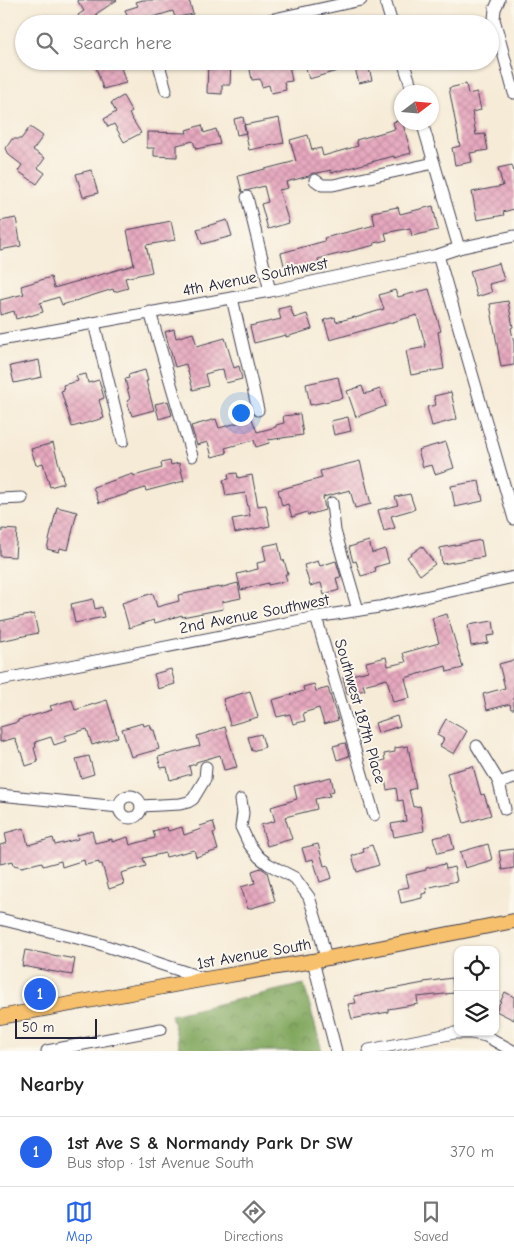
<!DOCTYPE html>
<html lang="en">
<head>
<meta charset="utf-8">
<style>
  body { margin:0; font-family:"Comic Neue",sans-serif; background:#f2f2f2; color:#222 }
  .controls { position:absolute; right:15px; bottom:15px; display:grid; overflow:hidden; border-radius:10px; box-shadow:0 1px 4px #0004 }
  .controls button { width:45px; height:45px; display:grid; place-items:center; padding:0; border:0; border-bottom:1px solid #e0e0e0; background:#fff; color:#222; font:25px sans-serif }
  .compass { position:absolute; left:394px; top:85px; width:45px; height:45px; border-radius:50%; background:#fff; box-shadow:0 1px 4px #0004; rotate:74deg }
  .scale { position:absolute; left:15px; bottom:12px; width:82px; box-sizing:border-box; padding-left:5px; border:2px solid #22223b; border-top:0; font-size:14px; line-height:18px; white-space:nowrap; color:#22223b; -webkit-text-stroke:4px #fbf7ec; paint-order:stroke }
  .you { position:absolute; left:240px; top:412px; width:18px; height:18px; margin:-12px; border:4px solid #fff; border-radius:50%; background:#1a73e8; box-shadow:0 0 0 8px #1a73e833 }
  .badge { display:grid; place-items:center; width:32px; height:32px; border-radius:50%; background:#2563eb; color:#fff; font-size:16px; font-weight:700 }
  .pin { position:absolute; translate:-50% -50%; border:2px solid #fff; box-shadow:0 1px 5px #0006 }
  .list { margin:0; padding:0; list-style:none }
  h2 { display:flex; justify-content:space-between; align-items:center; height:65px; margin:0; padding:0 20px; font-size:21px }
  h2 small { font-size:16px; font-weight:400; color:#767676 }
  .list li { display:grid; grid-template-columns:32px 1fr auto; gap:15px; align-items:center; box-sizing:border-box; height:70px; padding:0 20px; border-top:1px solid #e0e0e0 }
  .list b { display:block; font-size:19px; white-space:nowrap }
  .list p { margin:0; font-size:16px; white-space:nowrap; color:#767676 }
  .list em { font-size:16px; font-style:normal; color:#767676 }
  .icon { flex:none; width:28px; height:28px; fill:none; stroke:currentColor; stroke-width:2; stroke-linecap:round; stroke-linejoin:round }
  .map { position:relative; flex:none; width:514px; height:1051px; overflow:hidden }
  .search { position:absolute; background:#fff; box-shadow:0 1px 4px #0004; left:15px; right:15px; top:15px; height:55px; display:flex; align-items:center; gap:12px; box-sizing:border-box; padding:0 18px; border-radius:28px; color:#767676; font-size:19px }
  .sheet { height:135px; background:#fff }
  nav { display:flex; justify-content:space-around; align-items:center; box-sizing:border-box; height:70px; border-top:1px solid #e0e0e0; background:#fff; font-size:14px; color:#767676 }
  nav a { display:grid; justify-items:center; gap:2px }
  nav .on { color:#2563eb }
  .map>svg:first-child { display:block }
</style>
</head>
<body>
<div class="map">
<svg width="514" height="1051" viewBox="0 0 514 1051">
  <defs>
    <pattern id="forest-crowns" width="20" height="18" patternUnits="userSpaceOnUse" patternTransform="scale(1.25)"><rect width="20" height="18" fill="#7fa65c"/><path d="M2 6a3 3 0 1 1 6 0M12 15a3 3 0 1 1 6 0" fill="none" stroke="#68874d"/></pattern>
    <pattern id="building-cross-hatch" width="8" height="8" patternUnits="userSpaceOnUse" patternTransform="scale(1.25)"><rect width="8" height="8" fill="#e6a8be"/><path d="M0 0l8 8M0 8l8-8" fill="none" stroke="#c590a4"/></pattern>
  </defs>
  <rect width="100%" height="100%" fill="#fbf7ec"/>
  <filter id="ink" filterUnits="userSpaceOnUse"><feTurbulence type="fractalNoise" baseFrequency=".02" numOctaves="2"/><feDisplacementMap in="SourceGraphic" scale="10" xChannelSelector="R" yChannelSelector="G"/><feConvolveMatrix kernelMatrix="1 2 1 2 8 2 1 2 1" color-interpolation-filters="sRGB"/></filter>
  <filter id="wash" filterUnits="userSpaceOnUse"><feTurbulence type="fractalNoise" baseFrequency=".0096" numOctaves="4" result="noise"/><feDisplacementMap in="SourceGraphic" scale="20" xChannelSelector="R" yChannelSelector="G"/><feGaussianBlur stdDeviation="1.12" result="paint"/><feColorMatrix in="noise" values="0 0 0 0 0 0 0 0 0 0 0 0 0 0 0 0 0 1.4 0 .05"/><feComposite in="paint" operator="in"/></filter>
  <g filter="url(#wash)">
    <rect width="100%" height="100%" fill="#f6ebd7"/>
    <polygon fill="url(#forest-crowns)" stroke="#50644c" points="304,984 322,1051 181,1051 171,1015"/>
    <g id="blocks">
      <g fill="url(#building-cross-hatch)">
        <polygon points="77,0 117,0 96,14 100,21 95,24 83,24 78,15 84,11"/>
        <polygon points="143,0 189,0 193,14 175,18 173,11 130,24 125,10 138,6 136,2"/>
        <polygon points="94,61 119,61 126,83 103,89"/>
        <polygon points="208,61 231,61 230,85 222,85 222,94 207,93"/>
        <polygon points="265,61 280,61 281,66 289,65 292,81 284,82 286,90 271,93 269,85 262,87 260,79 252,80 249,64"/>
        <polygon points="304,61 352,61 337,69 337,71 309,79"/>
        <polygon points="353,61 367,61 372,80 359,83"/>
        <polygon points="466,84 468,94 477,92 481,110 472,112 476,135 485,134 488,150 470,153 472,162 455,165 452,148 460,146 449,88"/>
        <polygon points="123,96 132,112 129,114 141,133 124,142 114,124 108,127 104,119 116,112 111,103"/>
        <polygon points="243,117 246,133 237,135 234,119"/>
        <polygon points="279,118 284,143 249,150 244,125"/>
        <polygon points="402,120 411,153 394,158 394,156 371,162 331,173 331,170 318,173 312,173 309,176 286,182 288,188 279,190 289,223 268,229 261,204 268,202 264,186 242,192 238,176 296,161 290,140 308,135 312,150 321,148 323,156 358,146 356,140 395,129 393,122"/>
        <polygon points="202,125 204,133 216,129 220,144 196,149 193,141 177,145 177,157 154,156 154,148 147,148 147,132 187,133 186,130"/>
        <polygon points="30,127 43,136 33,150 45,158 38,168 45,173 37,184 18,171 22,165 9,155 6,148 12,139 21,139"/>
        <polygon points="512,165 514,172 514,209 503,212 504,215 477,220 472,192 503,186 498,168"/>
        <polygon points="91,170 98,193 83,197 76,174"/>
        <polygon points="433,206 438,230 412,236 410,228 385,233 387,240 374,243 375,245 318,259 319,264 286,273 281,253 325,241 324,238 375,225 372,212 398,207 400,214"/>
        <polygon points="16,218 21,246 0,250 0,221"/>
        <polygon points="227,220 232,236 202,244 197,229"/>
        <polygon points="171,221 175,240 146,245 152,272 125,278 128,288 114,292 113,289 62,305 59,297 40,303 43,312 30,316 30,315 16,319 14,311 0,315 0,300 24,294 21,286 51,277 54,288 134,265 127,230"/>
        <polygon points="499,263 504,280 489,284 492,292 477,297 470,271"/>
        <polygon points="429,289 441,331 438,332 444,369 411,375 406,351 426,347 417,315 330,340 324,320 335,317 336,322 355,317 355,318 384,309 379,295 395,290 398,297"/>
        <polygon points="508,301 513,327 511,328 514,343 514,365 501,367 490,304"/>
        <polygon points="290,306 294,318 307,314 312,329 286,337 286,335 254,343 250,326 281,319 278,309"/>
        <polygon points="174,329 176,338 193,333 197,346 225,338 234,368 239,366 242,379 226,383 223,369 205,374 208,386 193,390 186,364 175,367 165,332"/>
        <polygon points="39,360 42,377 14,383 10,366"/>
        <polygon points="145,370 148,381 146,381 154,410 132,416 127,401 130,399 125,379 129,378 128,375"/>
        <polygon points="86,374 88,383 99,380 104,398 99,400 104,418 72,427 61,391 64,390 63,385 78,381 76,376"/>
        <polygon points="338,377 343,398 310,405 306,384"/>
        <polygon points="362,386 365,394 380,389 386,406 356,417 347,391"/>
        <polygon points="451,392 457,419 432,426 427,407 436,405 434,396"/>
        <polygon points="168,401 172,415 159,419 155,404"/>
        <polygon points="300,414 303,435 268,440 269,443 256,447 254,440 225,448 227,453 212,457 208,442 197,445 191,426 216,419 219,428 252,419 257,432 276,427 276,425 284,423 283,416"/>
        <polygon points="348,417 351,431 334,435 331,421"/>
        <polygon points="446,442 454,468 435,474 432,465 423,467 418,450"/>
        <polygon points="53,443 64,483 50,487 43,463 36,465 31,449"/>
        <polygon points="170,461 171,465 179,463 184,481 146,491 145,488 99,503 93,487 133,474 134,476 162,468 161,463"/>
        <polygon points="360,461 371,504 355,508 350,490 323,497 325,510 308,515 307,512 292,517 288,504 282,506 278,490 322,478 320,471"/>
        <polygon points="237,473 238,478 252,475 258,506 266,505 270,526 235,533 232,519 250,516 245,493 226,496 223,480 229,479 228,474"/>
        <polygon points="479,481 483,501 455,507 451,486"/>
        <polygon points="410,494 415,509 391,516 395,528 384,531 378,510 398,505 395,497"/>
        <polygon points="57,507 77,512 68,550 60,548 59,552 47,549"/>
        <polygon points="2,529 17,530 15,557 0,556 0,532 2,532"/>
        <polygon points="481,540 484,557 442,564 440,548"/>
        <polygon points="369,541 372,553 385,549 389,563 375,567 376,572 361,576 356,561 353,562 349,547"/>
        <polygon points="278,543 282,560 284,560 288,574 285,574 287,581 268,585 268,583 241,590 237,574 258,569 257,563 266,561 263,546"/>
        <polygon points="422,546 435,564 420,575 407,557"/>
        <polygon points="318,561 320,566 336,561 341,577 336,578 339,590 324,595 321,583 310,586 304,565"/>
        <polygon points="238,583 241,598 222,602 223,609 182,617 182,615 155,623 154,620 129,628 122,603 153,593 157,607 179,601 178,595 219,587 219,588"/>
        <polygon points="93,599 95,609 102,607 104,617 75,623 71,604"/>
        <polygon points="34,614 38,633 0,641 0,621"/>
        <polygon points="447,614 463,668 447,672 446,666 405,678 410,698 393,702 387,679 363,685 365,690 347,694 343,677 368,671 366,662 386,657 388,666 406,662 403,653 439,643 432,618"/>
        <polygon points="493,621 495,635 487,636 488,643 471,646 468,625"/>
        <polygon points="514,660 514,709 511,709 510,704 487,710 483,694 505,688 499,664"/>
        <polygon points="171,669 175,684 158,689 154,674"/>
        <polygon points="314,684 316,691 328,688 338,720 324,724 319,708 303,713 305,721 293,724 290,714 277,717 272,700 304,691 303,687"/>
        <polygon points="250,691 258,717 230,725 223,699"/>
        <polygon points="72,700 75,710 107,700 118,737 92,745 87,729 64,736 66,741 54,745 51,737 35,742 36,747 34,748 38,762 26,766 22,752 20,752 15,738 0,742 0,727 18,722 18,720 52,710 50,706"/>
        <polygon points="397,716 400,726 378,733 375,723"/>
        <polygon points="446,719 467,731 454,754 440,746 444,739 437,735"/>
        <polygon points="143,723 144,726 150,724 152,730 154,730 159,749 131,757 122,729"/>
        <polygon points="225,727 237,767 224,770 220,755 196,762 196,764 189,766 191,774 170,780 167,767 161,768 158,757 200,746 197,736"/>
        <polygon points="261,734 265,747 252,751 248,737"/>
        <polygon points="345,743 349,756 337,760 333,746"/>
        <polygon points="408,746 416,788 409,790 413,807 420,806 424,831 394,837 391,824 406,821 403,800 398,801 396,788 387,790 383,770 378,771 377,762 385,760 384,754 395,752 395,748"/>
        <polygon points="89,756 94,774 81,778 76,759"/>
        <polygon points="473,766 481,795 484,794 491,815 464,823 454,791 452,791 447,773"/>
        <polygon points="331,777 334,791 329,792 330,796 315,799 317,809 285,817 292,839 267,846 261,825 275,821 271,807 297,799 294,786"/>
        <polygon points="213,822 216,832 213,833 218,850 196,857 194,850 166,857 165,853 143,858 146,866 121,873 124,884 109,889 102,864 99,864 99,862 85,865 84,860 62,867 61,861 43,866 42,862 22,867 14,865 13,861 0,864 0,845 7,843 5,833 24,828 28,845 53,838 55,845 78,839 77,835 92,831 95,843 112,839 112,842 128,837 130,845 155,838 153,831 167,827 168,831 182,827 184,835 201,829 200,826"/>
        <polygon points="450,834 454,849 438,853 433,838"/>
        <polygon points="318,844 324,866 328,865 332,878 320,882 313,859 306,861 302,848"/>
        <polygon points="488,844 492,860 465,868 460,852"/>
        <polygon points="372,845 379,865 357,872 352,856 364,852 363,848"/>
        <polygon points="514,849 514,868 502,870 499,851"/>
        <polygon points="445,864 446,869 454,867 457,881 426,888 427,893 422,894 422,898 401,903 398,889 409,887 406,875 426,870 426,868"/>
        <polygon points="261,868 267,872 275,901 248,909 241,887 255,883 252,871"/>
        <polygon points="25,950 75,959 72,975 22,966"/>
        <polygon points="452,978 454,993 417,997 418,1004 388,1009 388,1012 352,1019 348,1004 356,1003 354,996 424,983 424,982"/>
        <polygon points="505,992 514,997 514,1020 496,1011"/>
      </g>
    </g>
  </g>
  <g filter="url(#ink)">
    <use href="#blocks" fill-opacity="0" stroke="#424052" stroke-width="1"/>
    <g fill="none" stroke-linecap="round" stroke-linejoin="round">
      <defs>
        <g id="minor">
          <polyline points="385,0 392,24"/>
          <polyline points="499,0 495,9 494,19 514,93"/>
          <polyline points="251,24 361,0"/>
          <polyline points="158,61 166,90"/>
          <polyline points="403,61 413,92"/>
          <polyline points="422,122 459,248"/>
          <polyline points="315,180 322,185 333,185 434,163"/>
          <polyline points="247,197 270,291"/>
          <polyline points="438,255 514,519"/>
          <polyline points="232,298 258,410"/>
          <polyline points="150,312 192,456"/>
          <polyline points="94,323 123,441"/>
          <polyline points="0,340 270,291 438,255 459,248 514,236"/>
          <polyline points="0,499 22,498"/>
          <polyline points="332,503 335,531 358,610"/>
          <polyline points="316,617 374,815"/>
          <polyline points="0,680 316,617 379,607 514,577"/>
          <polyline points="477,746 496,777 499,783 505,809"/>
          <polyline points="499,783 514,778"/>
          <polyline points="0,795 119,807"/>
          <circle cx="130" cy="807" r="11"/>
          <polyline points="241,800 243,813 241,827 249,844 259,857 268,864 295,878 309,897 319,929 326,959"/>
          <polyline points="141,806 180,804 188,802 193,799 205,779 206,767"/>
          <polyline points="0,919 97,943 206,979"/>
          <polyline points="313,961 336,1051"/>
          <polyline points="369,1050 454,1033 471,1033 486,1036 513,1051"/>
          <polyline points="47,1051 161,1029"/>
        </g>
        <polyline id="major" points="0,1017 206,979 313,961 514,921"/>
      </defs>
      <use href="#minor" stroke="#424052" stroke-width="13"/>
      <use href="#major" stroke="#424052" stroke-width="16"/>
      <use href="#minor" stroke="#fff" stroke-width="11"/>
      <use href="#major" stroke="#f7c06c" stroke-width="14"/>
    </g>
  </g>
  <g text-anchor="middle" stroke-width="4" stroke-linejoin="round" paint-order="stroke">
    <g font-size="16" fill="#22223b" stroke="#fbf7ec">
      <text transform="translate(255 276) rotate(-11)" y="6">4th Avenue Southwest</text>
      <text transform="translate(254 613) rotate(-11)" y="6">2nd Avenue Southwest</text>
      <text transform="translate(361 711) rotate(74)" y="6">Southwest 187th Place</text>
      <text transform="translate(254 953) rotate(-10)" y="6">1st Avenue South</text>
    </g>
  </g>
</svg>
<div class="controls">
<button><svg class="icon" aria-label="locate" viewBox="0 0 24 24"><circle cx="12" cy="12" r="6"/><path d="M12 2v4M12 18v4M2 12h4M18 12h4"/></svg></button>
<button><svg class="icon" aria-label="layers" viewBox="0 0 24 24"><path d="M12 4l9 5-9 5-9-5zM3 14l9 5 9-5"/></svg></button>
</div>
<svg class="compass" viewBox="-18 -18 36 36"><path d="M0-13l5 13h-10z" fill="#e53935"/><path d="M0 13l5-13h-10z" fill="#767676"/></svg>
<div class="scale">50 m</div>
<div class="you"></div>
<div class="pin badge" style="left:40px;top:994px">1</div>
<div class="search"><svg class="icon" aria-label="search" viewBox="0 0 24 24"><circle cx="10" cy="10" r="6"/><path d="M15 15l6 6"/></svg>Search here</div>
</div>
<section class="sheet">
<h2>Nearby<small></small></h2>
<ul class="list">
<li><span class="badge">1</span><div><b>1st Ave S &amp; Normandy Park Dr SW</b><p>Bus stop · 1st Avenue South</p></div><em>370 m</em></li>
</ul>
</section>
<nav>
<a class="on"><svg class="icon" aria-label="map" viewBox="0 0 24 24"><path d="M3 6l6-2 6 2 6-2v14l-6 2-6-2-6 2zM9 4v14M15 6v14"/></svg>Map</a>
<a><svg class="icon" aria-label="directions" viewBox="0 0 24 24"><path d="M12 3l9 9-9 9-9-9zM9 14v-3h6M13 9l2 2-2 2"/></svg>Directions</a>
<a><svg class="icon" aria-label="saved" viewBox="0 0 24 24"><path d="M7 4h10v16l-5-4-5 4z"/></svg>Saved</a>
</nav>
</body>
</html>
